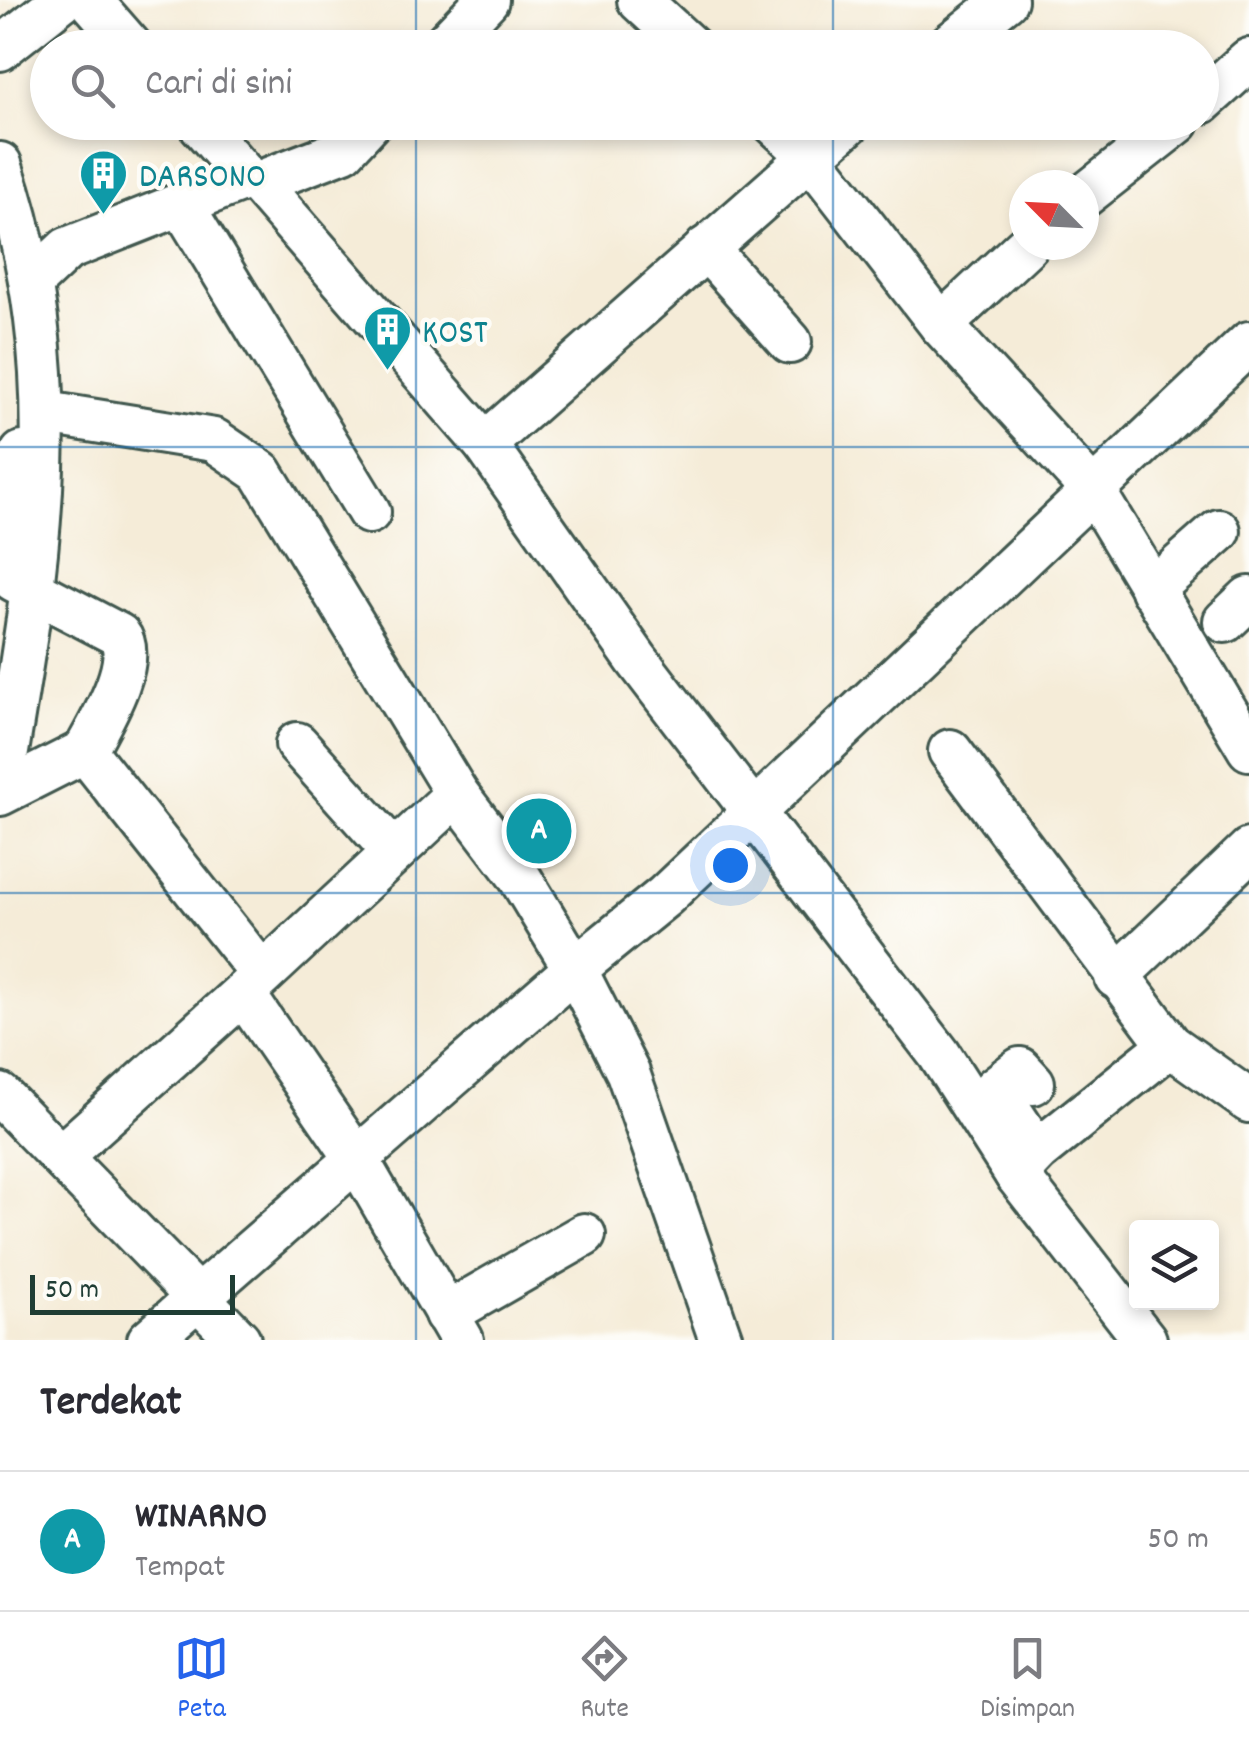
<!DOCTYPE html>
<html lang="id">
<head>
<meta charset="utf-8">
<style>
  body { margin:0; font-family:Dekko,sans-serif; background:#f7f7f7; color:#2b2b33 }
  .controls { position:absolute; right:30px; bottom:30px; display:grid; overflow:hidden; border-radius:10px; box-shadow:0 5px 15px #0003 }
  .controls button { width:90px; height:90px; display:grid; place-items:center; padding:0; border:0; border-bottom:2px solid #e1e1e2; background:#fff; color:#2b2b33; font:50px sans-serif }
  .compass { position:absolute; left:1009px; top:170px; width:90px; height:90px; border-radius:50%; background:#fff; box-shadow:0 5px 15px #0003; rotate:294deg }
  .scale { position:absolute; left:30px; bottom:25px; width:205px; box-sizing:border-box; padding-left:10px; border:5px solid #1f3d34; border-top:0; font-size:28px; line-height:35px; white-space:nowrap; color:#1f3d34; -webkit-text-stroke:8px #fdfcf7; paint-order:stroke }
  .you { position:absolute; left:730px; top:865px; width:35px; height:35px; margin:-25px; border:8px solid #fff; border-radius:50%; background:#1a73e8; box-shadow:0 0 0 15px #1a73e833 }
  .badge { display:grid; place-items:center; width:65px; height:65px; border-radius:50%; background:#2563eb; color:#fff; font-size:32px; font-weight:700 }
  .pin { position:absolute; translate:-50% -50%; border:5px solid #fff; box-shadow:0 2px 10px #0006 }
  .list { margin:0; padding:0; list-style:none }
  h2 { display:flex; justify-content:space-between; align-items:center; height:130px; margin:0; padding:0 40px; font-size:42px }
  h2 small { font-size:32px; font-weight:400; color:#7c7c81 }
  .list li { display:grid; grid-template-columns:65px 1fr auto; gap:30px; align-items:center; box-sizing:border-box; height:140px; padding:0 40px; border-top:2px solid #e1e1e2 }
  .list b { display:block; font-size:38px; white-space:nowrap }
  .list p { margin:0; font-size:32px; white-space:nowrap; color:#7c7c81 }
  .list em { font-size:32px; font-style:normal; color:#7c7c81 }
  .icon { flex:none; width:55px; height:55px; fill:none; stroke:currentColor; stroke-width:2; stroke-linecap:round; stroke-linejoin:round }
  .map { position:relative; flex:none; width:1249px; height:1340px; overflow:hidden }
  .search { position:absolute; background:#fff; box-shadow:0 5px 15px #0003; left:30px; right:30px; top:30px; height:110px; display:flex; align-items:center; gap:25px; box-sizing:border-box; padding:0 35px; border-radius:55px; color:#7c7c81; font-size:38px }
  .sheet { height:270px; background:#fff }
  nav { display:flex; justify-content:space-around; align-items:center; box-sizing:border-box; height:140px; border-top:2px solid #e1e1e2; background:#fff; font-size:28px; color:#7c7c81 }
  nav a { display:grid; justify-items:center; gap:5px }
  nav .on { color:#2563eb }
  .map>svg:first-child { display:block }
</style>
</head>
<body>
<div class="map">
<svg width="1249" height="1340" viewBox="0 0 1249 1340">
  <rect width="100%" height="100%" fill="#fdfcf7"/>
  <filter id="ink" filterUnits="userSpaceOnUse"><feTurbulence type="fractalNoise" baseFrequency=".01" numOctaves="2"/><feDisplacementMap in="SourceGraphic" scale="20" xChannelSelector="R" yChannelSelector="G"/><feConvolveMatrix kernelMatrix="1 2 1 2 8 2 1 2 1" color-interpolation-filters="sRGB"/></filter>
  <filter id="wash" filterUnits="userSpaceOnUse"><feTurbulence type="fractalNoise" baseFrequency=".0048" numOctaves="4" result="noise"/><feDisplacementMap in="SourceGraphic" scale="40" xChannelSelector="R" yChannelSelector="G"/><feGaussianBlur stdDeviation="2.25" result="paint"/><feColorMatrix in="noise" values="0 0 0 0 0 0 0 0 0 0 0 0 0 0 0 0 0 1.4 0 .05"/><feComposite in="paint" operator="in"/></filter>
  <g filter="url(#wash)">
    <rect width="100%" height="100%" fill="#f5ecd8"/>
  </g>
  <g filter="url(#ink)">
    <g fill="none" stroke-linecap="round" stroke-linejoin="round">
      <defs>
        <g id="minor">
          <polyline points="90,0 132,48"/>
          <polyline points="639,0 691,48"/>
          <polyline points="441,48 487,0"/>
          <polyline points="946,48 1006,0"/>
          <polyline points="0,49 62,0"/>
          <polyline points="1202,102 1249,60"/>
          <polyline points="198,122 247,178 258,183 485,444 637,660 939,1054 1016,1174 1145,1340"/>
          <polyline points="773,122 809,155 941,325 1095,493 1249,749"/>
          <path d="M0 164C74 381 37 574 0 793"/>
          <polyline points="258,183 344,150 370,122"/>
          <polyline points="1084,196 1178,122"/>
          <polyline points="182,205 369,512"/>
          <polyline points="706,248 790,342"/>
          <polyline points="33,281 67,249 247,178"/>
          <polyline points="941,325 1027,245"/>
          <polyline points="46,413 214,440 261,472 457,794 517,873 575,969 628,1073 721,1340"/>
          <polyline points="485,444 850,122"/>
          <polyline points="0,560 22,453"/>
          <path d="M14 580 119 635C139 660 99 725 85 751"/>
          <polyline points="1152,590 1219,531"/>
          <polyline points="1225,621 1249,598"/>
          <polyline points="297,744 394,852"/>
          <polyline points="950,751 1170,1045 1249,1101"/>
          <polyline points="0,794 85,751 261,973"/>
          <polyline points="457,794 243,993 358,1161 462,1340"/>
          <polyline points="1116,977 1249,850"/>
          <polyline points="0,1095 239,1340"/>
          <polyline points="1026,1135 995,1088 1020,1069 1033,1083"/>
          <polyline points="61,1156 243,993"/>
          <polyline points="1016,1174 1038,1151 1170,1045"/>
          <polyline points="446,1314 584,1235"/>
          <polyline points="149,1340 575,969 665,896 1249,343"/>
        </g>
      </defs>
      <use href="#minor" stroke="#3f574d" stroke-width="48"/>
      <use href="#minor" stroke="#fff" stroke-width="42"/>
    </g>
  </g>
  <path fill="none" stroke="#1f6fb2" stroke-width="2.5" stroke-opacity="0.55" d="M416 0V48M833 0V48M416 122V1340M833 122V1340M0 447H1249M0 893H1249"/>
  <defs>
    <symbol id="building-pin" viewBox="-11 -11 22 30"><path d="M0 17L-7.5 6A9.5 9.5 0 1 1 7.5 6Z" fill="#0f9aa8" stroke="#fdfcf7"/><path d="M-4-6H4V6H1V3H-1V6H-4ZM-2.5-4.3h1.7v1.8h-1.7ZM.8-4.3h1.7v1.8H.8ZM-2.5-1h1.7V.8h-1.7ZM.8-1h1.7V.8H.8Z" fill="#fff"/></symbol>
  </defs>
  <g fill-rule="evenodd">
    <use href="#building-pin" x="76" y="146" width="55" height="75"/>
    <use href="#building-pin" x="360" y="302" width="55" height="75"/>
  </g>
  <g text-anchor="middle" stroke-width="9" stroke-linejoin="round" paint-order="stroke">
    <g font-size="35" fill="#0d838f" stroke="#fdfcf7" text-anchor="start">
      <text x="139" y="186">DARSONO</text>
      <text x="422" y="342">KOST</text>
    </g>
  </g>
</svg>
<div class="controls">
<button><svg class="icon" aria-label="layers" viewBox="0 0 24 24"><path d="M12 4l9 5-9 5-9-5zM3 14l9 5 9-5"/></svg></button>
</div>
<svg class="compass" viewBox="-18 -18 36 36"><path d="M0-13l5 13h-10z" fill="#e53935"/><path d="M0 13l5-13h-10z" fill="#7c7c81"/></svg>
<div class="scale">50 m</div>
<div class="you"></div>
<div class="pin badge" style="left:539px;top:831px;background:#0f9aa8">A</div>
<div class="search"><svg class="icon" aria-label="search" viewBox="0 0 24 24"><circle cx="10" cy="10" r="6"/><path d="M15 15l6 6"/></svg>Cari di sini</div>
</div>
<section class="sheet">
<h2>Terdekat<small></small></h2>
<ul class="list">
<li><span class="badge" style="background:#0f9aa8">A</span><div><b>WINARNO</b><p>Tempat</p></div><em>50 m</em></li>
</ul>
</section>
<nav>
<a class="on"><svg class="icon" aria-label="map" viewBox="0 0 24 24"><path d="M3 6l6-2 6 2 6-2v14l-6 2-6-2-6 2zM9 4v14M15 6v14"/></svg>Peta</a>
<a><svg class="icon" aria-label="directions" viewBox="0 0 24 24"><path d="M12 3l9 9-9 9-9-9zM9 14v-3h6M13 9l2 2-2 2"/></svg>Rute</a>
<a><svg class="icon" aria-label="saved" viewBox="0 0 24 24"><path d="M7 4h10v16l-5-4-5 4z"/></svg>Disimpan</a>
</nav>
</body>
</html>
